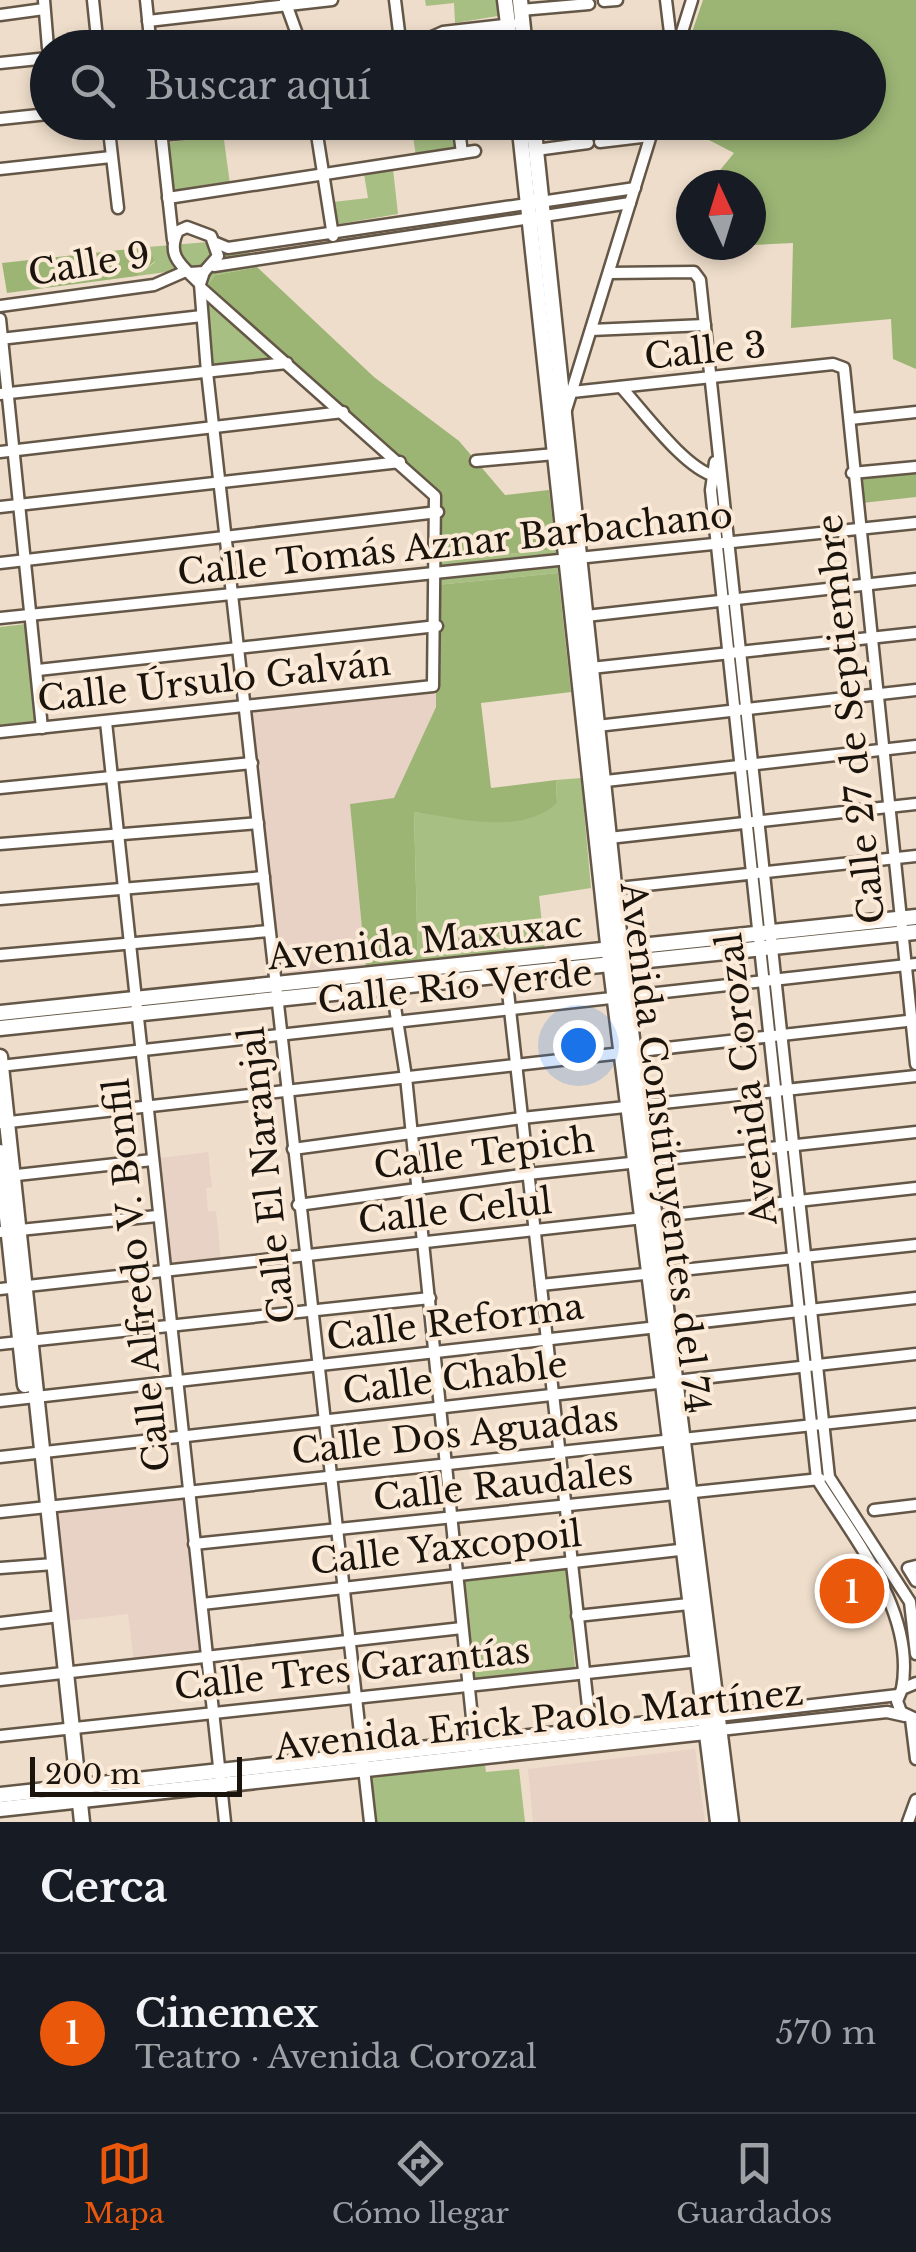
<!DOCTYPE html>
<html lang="es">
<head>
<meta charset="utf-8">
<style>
  body { margin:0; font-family:"Libre Baskerville",serif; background:#242831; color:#f1f3f6 }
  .compass { position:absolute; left:676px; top:170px; width:90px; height:90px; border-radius:50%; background:#171b24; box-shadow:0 5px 15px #0003; rotate:356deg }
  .scale { position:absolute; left:30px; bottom:25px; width:212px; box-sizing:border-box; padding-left:10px; border:5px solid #1a140d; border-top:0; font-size:28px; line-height:35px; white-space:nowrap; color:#1a140d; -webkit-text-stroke:8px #fbead7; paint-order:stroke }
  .you { position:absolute; left:578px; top:1045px; width:35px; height:35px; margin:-25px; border:8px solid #fff; border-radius:50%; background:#1a73e8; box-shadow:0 0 0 15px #1a73e833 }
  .badge { display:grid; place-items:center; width:65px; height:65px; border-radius:50%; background:#ea580c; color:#fff; font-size:32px; font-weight:700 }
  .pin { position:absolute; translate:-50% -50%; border:5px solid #fff; box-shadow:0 2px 10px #0006 }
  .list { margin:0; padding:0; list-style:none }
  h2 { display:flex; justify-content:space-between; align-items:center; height:130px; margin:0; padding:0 40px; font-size:42px }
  h2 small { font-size:32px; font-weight:400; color:#9ea1a6 }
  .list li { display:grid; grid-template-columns:65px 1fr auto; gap:30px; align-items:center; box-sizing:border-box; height:160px; padding:0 40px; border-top:2px solid #363941 }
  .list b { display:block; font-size:38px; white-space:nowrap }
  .list p { margin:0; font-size:32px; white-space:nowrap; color:#9ea1a6 }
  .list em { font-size:32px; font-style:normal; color:#9ea1a6 }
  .icon { flex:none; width:55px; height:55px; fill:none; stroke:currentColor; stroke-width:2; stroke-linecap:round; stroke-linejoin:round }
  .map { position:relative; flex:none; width:916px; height:1822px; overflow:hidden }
  .search { position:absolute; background:#171b24; box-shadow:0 5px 15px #0003; left:30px; right:30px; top:30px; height:110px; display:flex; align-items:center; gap:25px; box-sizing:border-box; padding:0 35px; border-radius:55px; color:#9ea1a6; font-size:38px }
  .sheet { height:290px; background:#171b24 }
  nav { display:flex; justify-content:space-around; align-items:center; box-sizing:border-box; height:140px; border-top:2px solid #363941; background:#171b24; font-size:28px; color:#9ea1a6 }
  nav a { display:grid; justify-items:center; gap:5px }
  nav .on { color:#ea580c }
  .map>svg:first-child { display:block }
</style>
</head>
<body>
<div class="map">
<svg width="916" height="1822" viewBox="0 0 916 1822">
  <rect width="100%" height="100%" fill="#eeddca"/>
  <g fill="#e8d1c5">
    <polygon points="436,689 436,706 394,799 350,804 366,970 280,979 251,710"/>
    <polygon points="208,1152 212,1187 206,1188 208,1211 216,1211 221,1262 172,1267 160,1158"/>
    <polygon points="184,1500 203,1654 134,1662 128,1614 67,1621 56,1513"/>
    <polygon points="695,1749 705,1822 533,1822 528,1769"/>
  </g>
  <g fill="#a7bf83">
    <polygon points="425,0 497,0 498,16 455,23 454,3 426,6"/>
    <polygon points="411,123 453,123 455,146 416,156"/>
    <polygon points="223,133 230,184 175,193 167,143"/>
    <polygon points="393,169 398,214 339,224 335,220 333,202 368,198 364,174"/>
    <polygon points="244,239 257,267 216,275 285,363 213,365 205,289 174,271 137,276 155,262 148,247"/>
    <polygon points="556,549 558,573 436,585 434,562"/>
    <polygon points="26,624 37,721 0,725 0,627"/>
    <polygon points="581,778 591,888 539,896 545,951 418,965 414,812 500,822 557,803 556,780"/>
    <polygon points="567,1569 575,1668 474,1679 462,1634 462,1580"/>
    <polygon points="485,1765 486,1772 519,1769 525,1822 371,1822 366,1776"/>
  </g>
  <g fill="#9cb575">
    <polygon points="703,0 916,0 916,369 893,359 891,319 791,328 793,243 751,245 751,185 708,185 734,153 705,138 712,123 868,122 868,48 687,47"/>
    <polygon points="148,247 155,261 137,276 7,293 2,263"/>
    <polygon points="257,267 374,377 459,441 505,495 549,490 556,549 434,562 429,493 205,289 216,275"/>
    <polygon points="916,472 916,497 862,503 863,478"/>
    <path d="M558 573 571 692 481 703 491 788 556 780 557 803C521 836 460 818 414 812L418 965 366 970 350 804 394 798 436 707V585Z"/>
  </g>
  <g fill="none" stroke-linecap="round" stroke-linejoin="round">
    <defs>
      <g id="minor">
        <polyline points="44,0 48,48"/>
        <polyline points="93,0 98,48"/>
        <polyline points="146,0 151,48"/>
        <polyline points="395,0 401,48"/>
        <polyline points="666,0 671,41 677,48"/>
        <polyline points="285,1 302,48"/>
        <polyline points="604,1 617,0"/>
        <polyline points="521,10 589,4"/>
        <polyline points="0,15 44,9"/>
        <polyline points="148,21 332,0"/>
        <polyline points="608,46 671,41"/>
        <polyline points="407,48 443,32 512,24"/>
        <polyline points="677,48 692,0"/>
        <polyline points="0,63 48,58"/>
        <polyline points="0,119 48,114"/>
        <polyline points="108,122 118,208"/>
        <polyline points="160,122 173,240"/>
        <polyline points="315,122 333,236"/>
        <polyline points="458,122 462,153"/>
        <polyline points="161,135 283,122"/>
        <polyline points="600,142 650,136"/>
        <polyline points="536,150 588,143"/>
        <polyline points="0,169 111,157"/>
        <polyline points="168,198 475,151"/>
        <polyline points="216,243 228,248 635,188"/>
        <polyline points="214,266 630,203"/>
        <polyline points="204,272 200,284 207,372 370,1822"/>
        <path d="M190 273 204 272 218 256 211 236 187 227 178 231C165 257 184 267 200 284"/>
        <polyline points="610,273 694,272 700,280 829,1477 910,1602 916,1654"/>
        <polyline points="0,306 154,285 186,271"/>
        <polyline points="0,319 42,728"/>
        <polyline points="591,330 705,325"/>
        <polyline points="0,339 202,316"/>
        <path d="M621 387C644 412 685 469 715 476"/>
        <polyline points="572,392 833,364 844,368 916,1064"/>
        <polyline points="0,394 287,363"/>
        <polyline points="565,413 655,122"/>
        <polyline points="850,419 916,412"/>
        <polyline points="0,452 343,412"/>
        <polyline points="476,461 555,454"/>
        <path d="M715 462 711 490 817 1479C855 1540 916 1613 902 1689"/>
        <polyline points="852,473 916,467"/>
        <polyline points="0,507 400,462"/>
        <polyline points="0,563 438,512"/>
        <polyline points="586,616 916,579"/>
        <polyline points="0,618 916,523"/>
        <polyline points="591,668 916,633"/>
        <polyline points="38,670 437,626"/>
        <polyline points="106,722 225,1822"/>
        <polyline points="597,726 916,690"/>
        <polyline points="0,732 433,686 435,496 201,288"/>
        <polyline points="597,782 916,746"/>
        <polyline points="0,788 252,763"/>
        <polyline points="609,838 916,804"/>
        <polyline points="0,844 258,823"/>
        <polyline points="609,889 916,856"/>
        <polyline points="0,899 264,877"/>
        <polyline points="0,955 269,931"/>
        <polyline points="506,974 591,1733"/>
        <polyline points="392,988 406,1077 475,1747"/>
        <polyline points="0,1066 916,964"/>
        <polyline points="0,1123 916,1020"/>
        <polyline points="293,1149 522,1118 916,1076"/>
        <polyline points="8,1176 152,1160"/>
        <polyline points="298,1205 528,1174 916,1132"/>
        <polyline points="0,1232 157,1216"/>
        <polyline points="541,1285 916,1245"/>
        <polyline points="0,1289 916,1188"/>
        <polyline points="0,1344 430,1298"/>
        <polyline points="0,1401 916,1298"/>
        <polyline points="0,1457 916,1354"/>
        <polyline points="874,1510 916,1505"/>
        <polyline points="0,1512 916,1414"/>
        <polyline points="194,1544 820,1479"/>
        <polyline points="916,1566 908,1568 916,1581"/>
        <polyline points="0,1568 54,1564"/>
        <polyline points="202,1604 688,1549"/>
        <polyline points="577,1616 698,1603"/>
        <polyline points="0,1623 60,1616"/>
        <polyline points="0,1680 462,1628"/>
        <polyline points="916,1683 902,1689 897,1701 901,1712 916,1719"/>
        <polyline points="718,1716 898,1695"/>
        <polyline points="911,1719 916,1759"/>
        <polyline points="720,1730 887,1712 905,1716"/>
        <polyline points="0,1736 700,1661"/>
        <polyline points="908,1822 916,1800"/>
      </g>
      <g id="major">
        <polyline points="505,0 511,48"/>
        <polyline points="520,0 525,48"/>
        <polyline points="519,122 609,953 718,1822"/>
        <polyline points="533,122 621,951 731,1822"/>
        <polyline points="0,1013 916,917"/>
        <polyline points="0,1028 916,932"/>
        <polyline points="0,1057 82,1822"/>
        <polyline points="0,1152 25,1385"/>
        <polyline points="0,1795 712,1717"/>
        <polyline points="0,1809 715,1731"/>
      </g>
    </defs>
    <use href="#minor" stroke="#655747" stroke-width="15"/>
    <use href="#major" stroke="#655747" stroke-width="19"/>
    <use href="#minor" stroke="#fff" stroke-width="10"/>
    <use href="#major" stroke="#fff" stroke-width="14"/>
  </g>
  <g text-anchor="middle" stroke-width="8" stroke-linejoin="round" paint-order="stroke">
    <g font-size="35" fill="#1a140d" stroke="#fbead7">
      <text transform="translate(89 264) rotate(-9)" y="12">Calle 9</text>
      <text transform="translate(705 351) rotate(-6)" y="12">Calle 3</text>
      <text transform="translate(455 544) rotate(-6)" y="12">Calle Tomás Aznar Barbachano</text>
      <text transform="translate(214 681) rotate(-6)" y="12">Calle Úrsulo Galván</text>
      <text transform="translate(851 719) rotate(-96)" y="12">Calle 27 de Septiembre</text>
      <text transform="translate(425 941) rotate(-6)" y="12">Avenida Maxuxac</text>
      <text transform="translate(455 987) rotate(-6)" y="12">Calle Río Verde</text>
      <text transform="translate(747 1079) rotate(-97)" y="12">Avenida Corozal</text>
      <text transform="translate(665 1148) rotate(83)" y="12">Avenida Constituyentes del 74</text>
      <text transform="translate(484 1153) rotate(-7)" y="12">Calle Tepich</text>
      <text transform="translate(267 1175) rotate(-96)" y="12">Calle El Naranjal</text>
      <text transform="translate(455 1211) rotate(-6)" y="12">Calle Celul</text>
      <text transform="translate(137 1275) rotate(-96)" y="12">Calle Alfredo V. Bonfil</text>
      <text transform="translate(455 1322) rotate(-7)" y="12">Calle Reforma</text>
      <text transform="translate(455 1378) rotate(-7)" y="12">Calle Chable</text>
      <text transform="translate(455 1435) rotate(-6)" y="12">Calle Dos Aguadas</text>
      <text transform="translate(503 1485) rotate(-6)" y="12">Calle Raudales</text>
      <text transform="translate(446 1548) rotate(-6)" y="12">Calle Yaxcopoil</text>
      <text transform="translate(352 1669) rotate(-6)" y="12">Calle Tres Garantías</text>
      <text transform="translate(539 1720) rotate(-6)" y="12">Avenida Erick Paolo Martínez</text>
    </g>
  </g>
</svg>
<svg class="compass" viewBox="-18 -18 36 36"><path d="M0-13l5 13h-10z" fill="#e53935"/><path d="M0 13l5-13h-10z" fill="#9ea1a6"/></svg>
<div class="scale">200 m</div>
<div class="you"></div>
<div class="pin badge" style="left:852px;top:1591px">1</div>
<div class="search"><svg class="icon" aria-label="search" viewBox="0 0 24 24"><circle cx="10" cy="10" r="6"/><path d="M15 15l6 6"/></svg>Buscar aquí</div>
</div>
<section class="sheet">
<h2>Cerca<small></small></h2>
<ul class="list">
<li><span class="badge">1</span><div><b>Cinemex</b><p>Teatro · Avenida Corozal</p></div><em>570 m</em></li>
</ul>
</section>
<nav>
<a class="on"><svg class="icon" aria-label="map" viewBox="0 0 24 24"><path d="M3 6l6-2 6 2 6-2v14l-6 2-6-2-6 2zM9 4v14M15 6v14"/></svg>Mapa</a>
<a><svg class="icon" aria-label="directions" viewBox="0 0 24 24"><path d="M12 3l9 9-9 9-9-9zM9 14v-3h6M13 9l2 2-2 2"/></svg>Cómo llegar</a>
<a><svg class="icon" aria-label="saved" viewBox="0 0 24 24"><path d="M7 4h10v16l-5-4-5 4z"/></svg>Guardados</a>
</nav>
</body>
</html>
